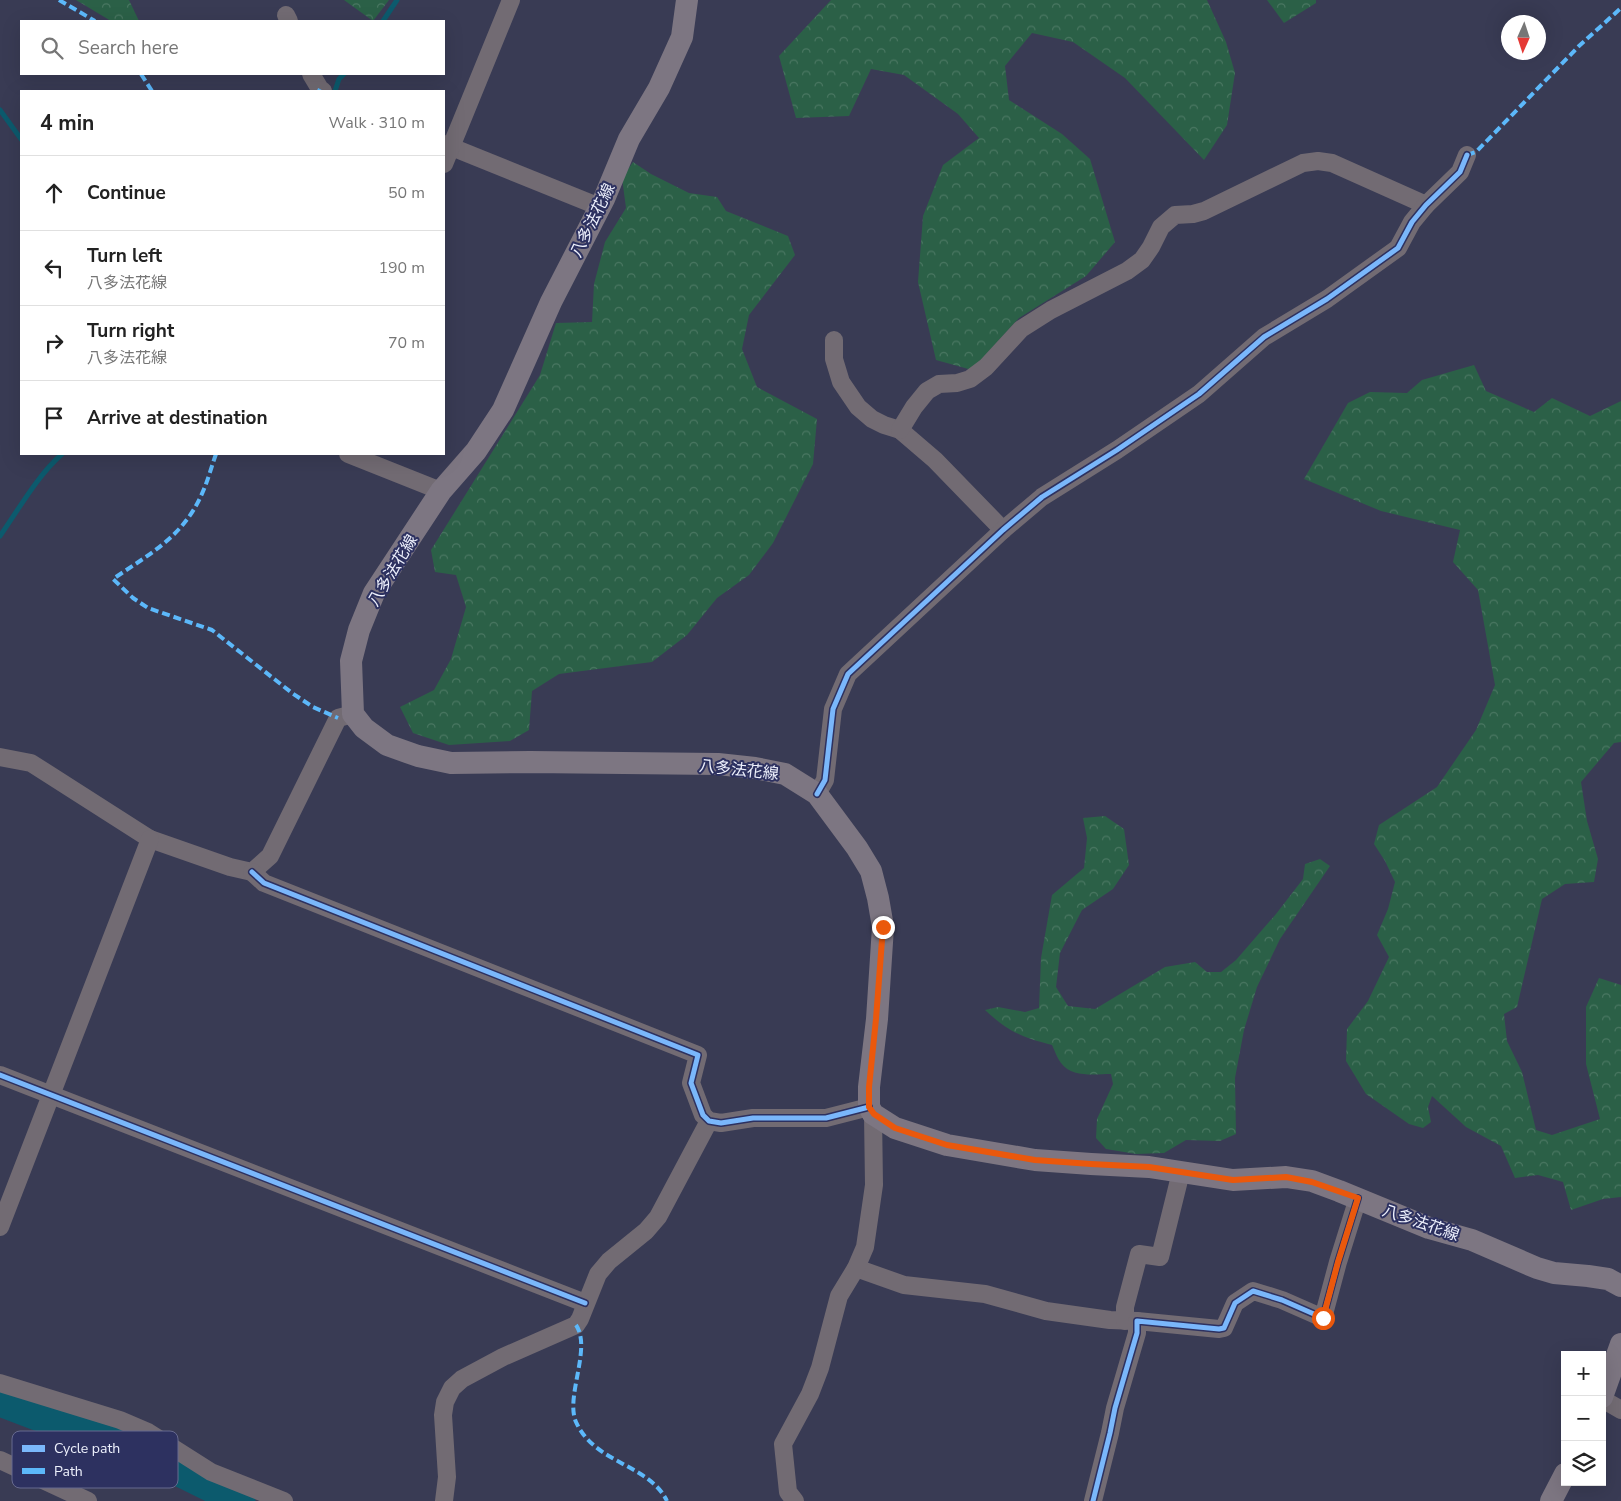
<!DOCTYPE html>
<html lang="en">
<head>
<meta charset="utf-8">
<style>
  body { margin:0; font-family:"Nunito Sans","Noto Sans JP",sans-serif; background:#f6f6f6; color:#222 }
  .controls { position:absolute; right:15px; bottom:15px; display:grid; overflow:hidden; border-radius:0px; box-shadow:0 5px 20px #0002 }
  .controls button { width:45px; height:45px; display:grid; place-items:center; padding:0; border:0; border-bottom:1px solid #e0e0e0; background:#fff; color:#222; font:25px sans-serif }
  .compass { position:absolute; left:1501px; top:15px; width:45px; height:45px; border-radius:50%; background:#fff; box-shadow:0 5px 20px #0002; rotate:183deg }
  .stop { position:absolute; width:15px; height:15px; margin:-11px; border:4px solid #ea580c; border-radius:50%; background:#fff }
  .stop.end { background:#ea580c; border-color:#fff; box-shadow:0 1px 5px #0008 }
  .list { margin:0; padding:0; list-style:none }
  h2 { display:flex; justify-content:space-between; align-items:center; height:65px; margin:0; padding:0 20px; font-size:21px }
  h2 small { font-size:16px; font-weight:400; color:#767676 }
  .list li { display:grid; grid-template-columns:32px 1fr auto; gap:15px; align-items:center; box-sizing:border-box; height:75px; padding:0 20px; border-top:1px solid #e0e0e0 }
  .list b { display:block; font-size:19px; white-space:nowrap }
  .list p { margin:0; font-size:16px; white-space:nowrap; color:#767676 }
  .list em { font-size:16px; font-style:normal; color:#767676 }
  .icon { flex:none; width:28px; height:28px; fill:none; stroke:currentColor; stroke-width:2; stroke-linecap:round; stroke-linejoin:round }
  .map { position:relative; flex:none; width:1621px; height:1501px; overflow:hidden }
  .search { position:absolute; background:#fff; box-shadow:0 5px 20px #0002; left:20px; top:20px; width:425px; height:55px; display:flex; align-items:center; gap:12px; box-sizing:border-box; padding:0 18px; border-radius:0px; color:#767676; font-size:19px }
  .panel { position:absolute; background:#fff; box-shadow:0 5px 20px #0002; left:20px; top:90px; width:425px; height:365px; border-radius:0px }
  .map>svg:first-child { display:block }
</style>
</head>
<body>
<div class="map">
<svg width="1621" height="1501" viewBox="0 0 1621 1501">
  <defs>
    <pattern id="forest-crowns" width="20" height="18" patternUnits="userSpaceOnUse" patternTransform="scale(1.25)"><rect width="20" height="18" fill="#2b6047"/><path d="M2 6a3 3 0 1 1 6 0M12 15a3 3 0 1 1 6 0" fill="none" stroke="#4a7762"/></pattern>
  </defs>
  <rect width="100%" height="100%" fill="#393b54"/>
  <g fill="url(#forest-crowns)">
    <polygon points="76,0 129,0 139,21 111,21"/>
    <polygon points="344,0 389,0 373,21"/>
    <polygon points="831,0 1207,0 1226,42 1235,73 1227,125 1204,160 1125,78 1073,42 1032,33 1005,66 1009,100 1062,134 1090,159 1115,242 1086,276 1019,318 972,370 936,360 918,282 923,216 943,165 979,138 958,114 904,75 871,69 849,116 796,118 779,56"/>
    <polygon points="1267,0 1316,0 1316,3 1284,23"/>
    <polygon points="633,162 651,174 689,193 717,197 726,211 788,236 795,255 749,315 742,349 757,387 817,419 813,464 773,543 749,575 717,598 687,635 652,662 559,674 532,691 529,730 510,741 449,745 413,733 400,707 434,690 451,659 466,607 456,575 435,572 431,550 540,375 556,323 592,322 594,284 605,242 626,208 622,178"/>
    <polygon points="1474,365 1486,391 1534,412 1552,398 1590,416 1621,401 1621,742 1614,743 1581,782 1587,821 1598,859 1594,882 1565,884 1542,899 1517,1007 1504,1014 1507,1041 1522,1072 1536,1130 1552,1135 1600,1119 1586,1064 1586,1007 1599,978 1621,985 1621,1197 1603,1199 1571,1210 1563,1182 1538,1175 1515,1178 1501,1146 1466,1127 1432,1096 1428,1107 1431,1122 1423,1128 1409,1124 1366,1094 1346,1061 1347,1029 1368,1001 1389,957 1377,935 1388,909 1395,882 1385,861 1374,844 1379,825 1437,787 1476,730 1495,685 1478,590 1453,562 1460,530 1381,511 1304,479 1348,403 1370,392 1407,393 1422,380"/>
    <path d="M1105 816 1124 829 1129 865 1113 889 1082 910 1060 953 1056 987 1068 1006 1095 1009 1165 967 1195 962 1207 972H1221L1236 960 1276 914 1303 879 1305 864 1320 859 1330 866 1280 939 1257 987 1244 1030 1235 1078 1236 1134 1220 1141 1186 1140 1164 1153 1136 1154 1106 1149 1096 1138 1097 1119 1113 1084 1111 1074C1095 1074 1072 1078 1061 1063 1057 1058 1055 1051 1052 1045 1021 1037 1009 1032 985 1010L998 1007 1025 1012 1039 1008 1041 958 1052 895 1084 868 1087 838 1083 818Z"/>
  </g>
  <g fill="none" stroke-linecap="round" stroke-linejoin="round">
    <g stroke="#0c5a6d" stroke-width="5">
      <polyline points="383,21 397,0"/>
      <polyline points="335,91 339,79 344,74"/>
      <polyline points="0,110 21,139"/>
      <path d="M0 536C19 509 37 476 62 454"/>
    </g>
    <polyline stroke="#0c5a6d" stroke-width="31" points="0,1401 37,1415 109,1436 240,1501"/>
    <g stroke="#726b73" stroke-width="18">
      <polyline points="286,15 289,21"/>
      <polyline points="311,74 320,89 323,91"/>
      <polyline points="444,144 600,207"/>
      <polyline points="444,164 511,0"/>
      <polyline points="834,340 834,359 841,382 858,407 872,419 884,425 900,430 935,460 1003,530"/>
      <polyline points="900,430 914,407 927,391 939,384 957,383 970,379 986,367 1021,329 1051,310 1127,271 1142,260 1151,247 1161,227 1175,215 1193,214 1204,211 1303,163 1318,161 1332,163 1426,205"/>
      <polyline points="348,454 441,491"/>
      <polyline points="0,757 31,763 150,839 230,867 252,872 270,856 338,718 353,714"/>
      <polyline points="817,794 825,780 833,709 848,674 1003,530 1042,497 1117,450 1199,394 1264,337 1327,299 1398,248 1412,222 1426,205 1460,172 1467,155"/>
      <polyline points="252,872 264,883 698,1055 691,1083 703,1115 709,1121 721,1123 753,1118 826,1118 869,1107"/>
      <polyline points="0,1075 585,1303"/>
      <polyline points="0,1227 150,839"/>
      <polyline points="856,1268 904,1285 985,1294 1046,1311 1110,1320 1137,1321"/>
      <polyline points="1125,1321 1125,1307 1139,1254 1160,1257 1181,1172"/>
      <polyline points="0,1383 120,1420 148,1432 211,1472 284,1501"/>
      <polyline points="1602,1399 1621,1410"/>
      <polyline points="0,1460 88,1501"/>
      <polyline points="444,1501 447,1477 443,1415 445,1402 452,1388 462,1379 503,1357 576,1325 580,1319 598,1274 609,1261 646,1231 658,1217 709,1121"/>
      <polyline points="795,1501 788,1492 783,1444 810,1394 820,1368 839,1296 856,1268 865,1247 874,1185 873,1114"/>
      <polyline points="1093,1501 1110,1433 1115,1408 1137,1333 1137,1321 1219,1329 1224,1328 1235,1303 1253,1291 1282,1300 1323,1318 1338,1262 1358,1198"/>
    </g>
    <g stroke="#7d7682" stroke-width="22">
      <polyline points="687,0 682,37 659,88 629,139 604,199 551,302 503,410 476,451 441,491 374,593 359,630 351,661 353,714 364,728 387,745 418,756 451,763 530,762 718,764 755,768 785,774 817,794 857,848 871,871 878,898 883,927 877,1019 869,1087 869,1107 873,1114 895,1128 947,1145 1035,1160 1091,1164 1149,1167 1233,1180 1286,1177 1312,1181 1339,1191 1429,1228 1472,1240 1537,1268 1554,1273 1588,1276 1608,1279 1621,1286"/>
      <polyline points="1602,1397 1621,1344"/>
      <polyline points="1551,1501 1565,1474"/>
    </g>
    <g stroke="#5cb8fa" stroke-width="4" stroke-dasharray="8 4" stroke-linecap="butt">
      <polyline points="59,0 95,21"/>
      <polyline points="141,74 152,91"/>
      <polyline points="319,91 320,89"/>
      <polyline points="1467,155 1476,152 1579,46 1621,8"/>
      <path d="M216 454C211 468 207 484 200 498 181 538 148 555 113 579L133 598 148 608 212 630 292 693 313 707 338 718"/>
      <path d="M576 1325C592 1348 565 1397 576 1422 595 1464 649 1464 667 1501"/>
    </g>
    <defs>
      <g id="cycleway">
        <polyline points="817,794 825,780 833,709 848,674 1003,530 1042,497 1117,450 1199,394 1264,337 1327,299 1398,248 1412,222 1426,205 1460,172 1467,155"/>
        <polyline points="252,872 264,883 698,1055 691,1083 703,1115 709,1121 721,1123 753,1118 826,1118 869,1107"/>
        <polyline points="0,1075 585,1303"/>
        <polyline points="1093,1501 1110,1433 1115,1408 1137,1333 1137,1321 1219,1329 1224,1328 1235,1303 1253,1291 1282,1300 1323,1318 1338,1262 1358,1198"/>
      </g>
    </defs>
    <use href="#cycleway" stroke="#2d3160" stroke-width="8"/>
    <use href="#cycleway" stroke="#7ab7fb" stroke-width="5"/>
  </g>
  <g fill="none" stroke-linecap="round" stroke-linejoin="round">
    <polyline stroke="#ea580c" stroke-width="6" points="883,927 876,1019 869,1087 869,1107 874,1114 895,1128 947,1145 1035,1160 1091,1164 1149,1167 1233,1180 1286,1177 1312,1182 1358,1198 1338,1262 1323,1318"/>
  </g>
  <g text-anchor="middle" stroke-width="4" stroke-linejoin="round" paint-order="stroke">
    <g font-size="16" fill="#edf0fc" stroke="#2d3160">
      <text transform="translate(592 220) rotate(-64)" y="6">八多法花線</text>
      <text transform="translate(392 570) rotate(-59)" y="6">八多法花線</text>
      <text transform="translate(739 769) rotate(6)" y="6">八多法花線</text>
      <text transform="translate(1421 1222) rotate(19)" y="6">八多法花線</text>
    </g>
  </g>
  <rect x="12" y="1431" width="166" height="57" rx="8" fill="#2d3160" stroke="#676a8f" stroke-width="1"/>
  <rect x="22" y="1445" width="23" height="7" fill="#7ab7fb"/>
  <rect x="22" y="1468" width="23" height="6" fill="#5cb8fa"/>
  <g font-size="14" fill="#edf0fc">
    <text x="54" y="1453">Cycle path</text>
    <text x="54" y="1476">Path</text>
  </g>
</svg>
<div class="controls">
<button>+</button>
<button>−</button>
<button><svg class="icon" aria-label="layers" viewBox="0 0 24 24"><path d="M12 4l9 5-9 5-9-5zM3 14l9 5 9-5"/></svg></button>
</div>
<svg class="compass" viewBox="-18 -18 36 36"><path d="M0-13l5 13h-10z" fill="#e53935"/><path d="M0 13l5-13h-10z" fill="#767676"/></svg>
<div class="stop" style="left:1323px;top:1318px"></div>
<div class="stop end" style="left:883px;top:927px"></div>
<div class="search"><svg class="icon" aria-label="search" viewBox="0 0 24 24"><circle cx="10" cy="10" r="6"/><path d="M15 15l6 6"/></svg>Search here</div>
<section class="panel">
<h2>4 min<small>Walk · 310 m</small></h2>
<ul class="list">
<li><svg class="icon" aria-label="ahead" viewBox="0 0 24 24"><path d="M12 20V5M6 11l6-6 6 6"/></svg><div><b>Continue</b></div><em>50 m</em></li>
<li><svg class="icon" aria-label="left" viewBox="0 0 24 24"><path d="M17 20v-9H6M10 6l-5 5 5 5"/></svg><div><b>Turn left</b><p>八多法花線</p></div><em>190 m</em></li>
<li><svg class="icon" aria-label="right" viewBox="0 0 24 24"><path d="M7 20v-9h11M14 6l5 5-5 5"/></svg><div><b>Turn right</b><p>八多法花線</p></div><em>70 m</em></li>
<li><svg class="icon" aria-label="arrive" viewBox="0 0 24 24"><path d="M6 21V4h12l-3 4 3 4H6"/></svg><div><b>Arrive at destination</b></div></li>
</ul>
</section>
</div>
</body>
</html>
